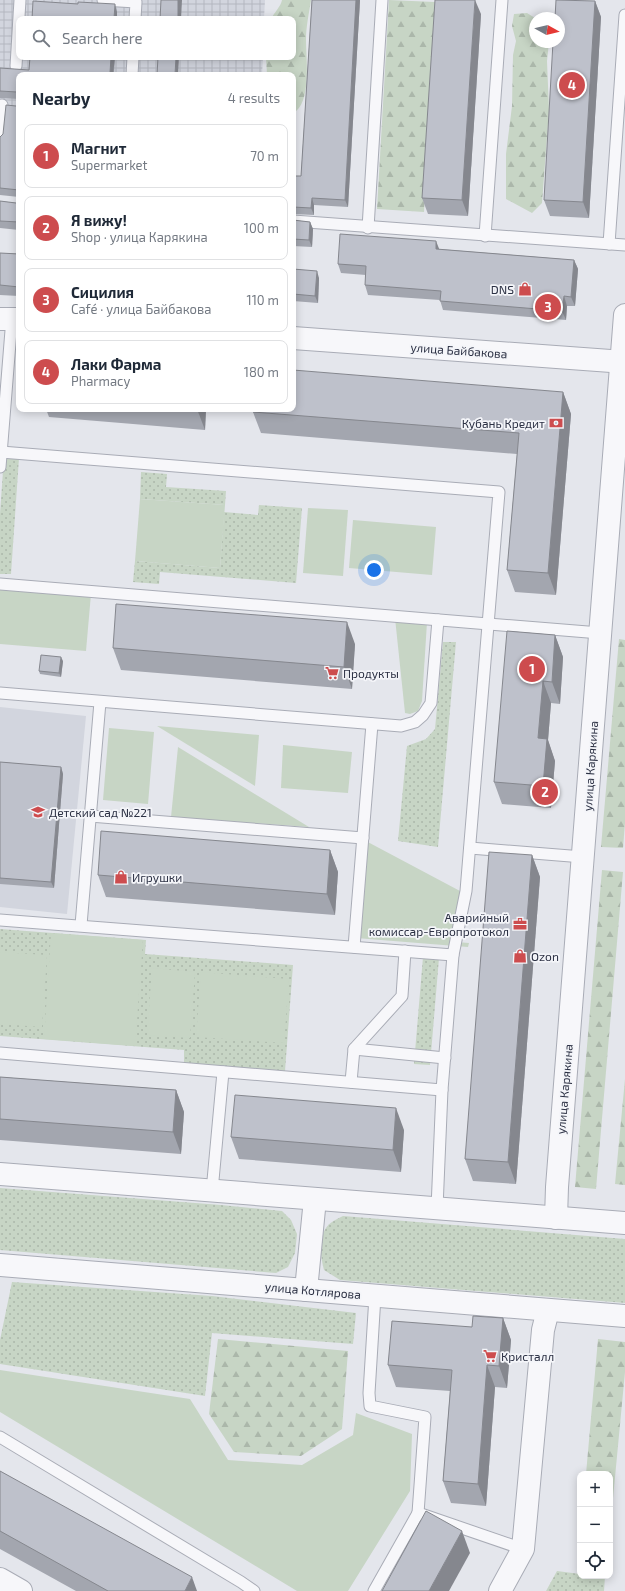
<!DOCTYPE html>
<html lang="en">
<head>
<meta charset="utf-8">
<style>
  body { margin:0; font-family:"Exo 2",sans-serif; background:#f6f6f7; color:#1f2937 }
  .controls { position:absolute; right:12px; bottom:12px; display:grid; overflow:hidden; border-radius:8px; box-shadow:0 2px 10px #0003 }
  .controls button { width:36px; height:36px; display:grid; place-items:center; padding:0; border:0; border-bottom:1px solid #e0e1e3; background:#fff; color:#1f2937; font:20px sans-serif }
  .compass { position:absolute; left:529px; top:12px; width:36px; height:36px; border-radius:50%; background:#fff; box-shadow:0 2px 10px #0003; rotate:98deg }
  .you { position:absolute; left:374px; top:570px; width:14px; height:14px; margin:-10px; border:3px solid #fff; border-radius:50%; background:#1a73e8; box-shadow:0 0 0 6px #1a73e833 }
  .badge { display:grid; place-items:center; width:26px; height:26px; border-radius:50%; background:#cd4c4e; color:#fff; font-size:13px; font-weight:700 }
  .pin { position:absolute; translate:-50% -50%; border:2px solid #fff; box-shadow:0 1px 4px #0006 }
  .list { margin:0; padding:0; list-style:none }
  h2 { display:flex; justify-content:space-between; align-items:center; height:52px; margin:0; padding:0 16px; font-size:17px }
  h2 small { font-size:13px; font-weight:400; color:#747a83 }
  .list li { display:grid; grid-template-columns:26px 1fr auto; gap:12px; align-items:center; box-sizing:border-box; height:64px; margin:0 8px 8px; padding:0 8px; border:1px solid #e0e1e3; border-radius:8px }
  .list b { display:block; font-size:15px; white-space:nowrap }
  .list p { margin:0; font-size:13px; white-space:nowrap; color:#747a83 }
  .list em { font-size:13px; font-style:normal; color:#747a83 }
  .icon { flex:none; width:22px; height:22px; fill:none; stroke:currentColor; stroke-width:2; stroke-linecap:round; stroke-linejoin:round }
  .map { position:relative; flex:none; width:625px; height:1591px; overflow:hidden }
  .search { position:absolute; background:#fff; box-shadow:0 2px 10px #0003; left:16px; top:16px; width:280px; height:44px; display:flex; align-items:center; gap:10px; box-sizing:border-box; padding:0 14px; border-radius:8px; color:#747a83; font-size:15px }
  .panel { position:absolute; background:#fff; box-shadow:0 2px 10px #0003; left:16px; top:72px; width:280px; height:340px; border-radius:8px }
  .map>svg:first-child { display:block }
  .built { fill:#d2d5de }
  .industrial { fill:url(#industrial-grid) }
  .grass { fill:url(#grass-dots) }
  .forest { fill:url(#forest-firs) }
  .park { fill:#c7d5c5 }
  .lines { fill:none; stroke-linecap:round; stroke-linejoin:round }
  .lane-casing { stroke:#a9acb6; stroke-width:13 }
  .street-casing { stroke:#a9acb6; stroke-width:24 }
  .lane { stroke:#f7f7fa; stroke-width:11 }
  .street { stroke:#f7f7fa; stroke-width:22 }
  .wall { fill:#a3a6af }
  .shaded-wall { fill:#85878e }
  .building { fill:#bec1cb; stroke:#85878e }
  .labels { text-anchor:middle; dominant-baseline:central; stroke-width:3.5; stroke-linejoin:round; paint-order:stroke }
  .poi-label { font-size:12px; fill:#2c3144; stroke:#f4f5f9; text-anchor:start }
  .street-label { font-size:12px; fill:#2c3144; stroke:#f4f5f9 }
</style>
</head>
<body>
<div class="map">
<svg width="625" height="1591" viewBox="0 0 625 1591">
  <defs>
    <pattern id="industrial-grid" width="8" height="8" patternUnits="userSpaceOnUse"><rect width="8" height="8" fill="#d2d5de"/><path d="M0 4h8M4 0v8" fill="none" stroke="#b4b7c0"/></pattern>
    <pattern id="grass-dots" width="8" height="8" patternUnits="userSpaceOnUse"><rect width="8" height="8" fill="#c7d5c5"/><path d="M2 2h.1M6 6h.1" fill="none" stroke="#abb7aa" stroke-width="1.8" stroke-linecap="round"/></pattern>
    <pattern id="forest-firs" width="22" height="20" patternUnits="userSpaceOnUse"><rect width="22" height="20" fill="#c7d5c5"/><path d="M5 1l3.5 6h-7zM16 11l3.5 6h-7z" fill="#abb7aa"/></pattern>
  </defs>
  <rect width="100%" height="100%" fill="#e4e6ec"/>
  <!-- built -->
  <polygon class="built" points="0,707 86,716 67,914 0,907"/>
  <!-- industrial -->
  <polygon class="industrial" points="0,0 265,0 264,19 19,19 19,57 263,57 262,75 19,75 19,192 0,191"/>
  <!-- grass -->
  <g class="grass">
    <polygon points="4,457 19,458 11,574 0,574 0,514"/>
    <polygon points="141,472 167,474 166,487 226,491 225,505 140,499"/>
    <polygon points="259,505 302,508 296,583 160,572 159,584 133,582 135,561 220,568 224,512 258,515"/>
    <polygon points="443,642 456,642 438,847 398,841 407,746 426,739 435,729"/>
    <polygon points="0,929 146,940 145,954 293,965 285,1071 184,1063 184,1050 0,1036"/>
    <polygon points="423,957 439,958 430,1065 414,1064"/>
    <polygon points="0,1188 221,1205 282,1211 291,1220 297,1234 295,1253 288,1267 276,1273 0,1250"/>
    <path d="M 343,1216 L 625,1239 L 625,1303 L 340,1280 L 324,1270 C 320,1256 317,1232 332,1222 C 335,1220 339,1218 343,1216 Z"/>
    <polygon points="12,1282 212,1296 356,1313 353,1344 212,1333 205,1396 0,1364 0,1340"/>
    <polygon points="557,1571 580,1574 580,1576 605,1576 604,1591 546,1591"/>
  </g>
  <!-- forest -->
  <g class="forest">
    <path d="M 282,0 L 311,0 C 309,13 306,27 306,40 C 306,58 312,104 293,113 L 293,75 L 267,75 L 266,57 L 293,57 L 293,19 L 271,19 C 274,13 281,6 282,0 Z"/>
    <polygon points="389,0 435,2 424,212 377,209"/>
    <polygon points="527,13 535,18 535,42 549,42 547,61 549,110 542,203 532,213 506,199 506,154 512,106 513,55 516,41 512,26 514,14"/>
    <polygon points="619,639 625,640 625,823 623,848 601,847"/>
    <polygon points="602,870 623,872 596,1189 575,1187"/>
    <polygon points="625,1079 625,1185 615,1184"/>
    <polygon points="218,1339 348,1351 342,1429 301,1456 234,1452 209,1414"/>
    <polygon points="598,1339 625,1342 625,1372 610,1530 610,1474 586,1474"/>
  </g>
  <!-- park -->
  <g class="park">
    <polygon points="140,499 225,505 220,568 135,561"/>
    <polygon points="308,508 348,510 343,576 303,573"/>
    <polygon points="353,520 436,527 432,575 349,568"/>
    <polygon points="0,586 91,594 86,651 0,644"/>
    <polygon points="395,618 427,622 422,701 418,711 410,714 405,713"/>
    <polygon points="157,726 259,735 255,786"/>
    <polygon points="109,728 154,732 148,804 103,800"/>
    <polygon points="283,745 352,752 348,793 281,788"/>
    <polygon points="178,747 309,827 171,817"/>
    <polygon points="364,840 460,891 456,942 469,943 468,947 356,938"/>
    <polygon points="51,933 143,940 135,1046 44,1039"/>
    <polygon points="0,952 47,955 42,1027 0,1024"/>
    <polygon points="152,968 195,972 190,1038 147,1035"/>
    <polygon points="201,972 289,979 284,1043 196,1037"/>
    <polygon points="0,1370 190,1399 228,1460 302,1465 353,1435 356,1413 412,1434 410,1491 348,1591 297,1591 0,1412"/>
  </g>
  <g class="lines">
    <!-- lane casing -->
    <g class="lane-casing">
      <g id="lane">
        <polyline points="103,0 136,2 135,19"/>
        <polyline points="16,66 20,0"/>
        <polyline points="132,75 133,57"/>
        <polyline points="0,138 2,105"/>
        <polyline points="293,221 625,245"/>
        <polyline points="368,228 382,0"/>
        <polyline points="485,236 502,0"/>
        <polyline points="609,244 625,15"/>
        <polyline points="1,452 499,492 466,891 453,955 442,1090 437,1208"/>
        <polyline points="0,467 12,318"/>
        <polyline points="0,584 600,633"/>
        <polyline points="0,693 401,726 415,722 423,715 431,703 438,620"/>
        <polyline points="90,816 363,838"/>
        <polyline points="470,848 583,857"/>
        <polyline points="0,920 453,955"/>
        <polyline points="81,925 100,702"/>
        <polyline points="354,947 372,724"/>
        <polyline points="354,1049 445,1058"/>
        <polyline points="0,1053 442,1090"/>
        <polyline points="351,1082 354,1049 402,996 405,951"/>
        <polyline points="212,1191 223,1072"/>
        <polyline points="375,1296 369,1393 370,1406 425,1417 418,1513"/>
        <polyline points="0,1437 241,1582 254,1591"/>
        <polyline points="374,1591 418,1513 523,1549"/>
      </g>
    </g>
    <!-- street casing -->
    <g class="street-casing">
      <g id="street">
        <polyline points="0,319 19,319"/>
        <polyline points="293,338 625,362"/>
        <polyline points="0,1174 625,1223"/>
        <polyline points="556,1218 557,1187 625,315"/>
        <polyline points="0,1265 625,1316"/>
        <polyline points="306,1290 315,1199"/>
        <polyline points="0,1579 21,1591"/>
        <polyline points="500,1591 523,1549 543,1330 548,1310"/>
      </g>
    </g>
    <!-- lane -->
    <use href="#lane" class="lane"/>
    <!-- street -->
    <use href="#street" class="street"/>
  </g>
  <!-- wall -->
  <g class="wall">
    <polygon points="312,0 360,0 348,207 314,205 314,215 293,214 293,176 301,176"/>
    <polygon points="595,1 601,17 589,218 550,216 544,200"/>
    <polygon points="481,14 468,216 428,214 422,198"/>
    <polygon points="30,57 115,57 114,73 19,75 19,99 0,98 0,68 29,70"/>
    <polygon points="19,104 19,197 0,195 0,137 3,134 16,106"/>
    <polygon points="0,201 16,203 19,201 19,230 0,228"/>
    <polygon points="293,220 310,222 313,229 312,247 293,246"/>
    <polygon points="439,249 574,260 578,269 575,306 567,306 566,320 443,310 440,300 368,295 365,285 366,275 341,273 338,264"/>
    <polygon points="0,253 19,254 19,296 0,295"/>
    <polygon points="293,269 319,278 318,303 293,301"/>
    <polygon points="563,392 571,414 556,595 515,592 507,570 517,454 261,433 253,412"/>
    <polygon points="46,409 206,409 205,430 49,417"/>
    <polygon points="555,635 563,657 560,704 551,703 548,740 555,761 551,808 502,804 494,782"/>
    <polygon points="355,644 352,689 121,670 113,648"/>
    <polygon points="63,661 61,677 40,674 39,671"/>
    <polygon points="0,762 61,767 63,774 54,888 0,884"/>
    <polygon points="330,850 338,872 335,915 106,897 98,875"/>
    <polygon points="532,855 540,877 516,1184 473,1181 465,1159"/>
    <polygon points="0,1077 176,1090 184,1112 181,1154 0,1140"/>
    <polygon points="404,1130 401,1172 239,1159 231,1137"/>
    <polygon points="503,1318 511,1340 507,1388 495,1387 486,1506 451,1503 443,1481 450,1391 396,1387 388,1365 472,1327"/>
    <polygon points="0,1471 197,1591 76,1591 0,1549"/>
  </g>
  <!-- shaded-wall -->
  <g class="shaded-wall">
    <polygon points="178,0 182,0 181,19 178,19"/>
    <polygon points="356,0 360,0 348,207 345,200"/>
    <polygon points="475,0 481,14 468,216 462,200"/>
    <polygon points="595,1 601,17 589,218 583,202"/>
    <polygon points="115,4 117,12 117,19 114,19"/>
    <polygon points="111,57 115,57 113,75 110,73"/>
    <polygon points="176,57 179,57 178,75 175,75"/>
    <polygon points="312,198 314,205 314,215 311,208"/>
    <polygon points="310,222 313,229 312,247 309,240"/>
    <polygon points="436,241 440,251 436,249"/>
    <polygon points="574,260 578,269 575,306 571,297"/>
    <polygon points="317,271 319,278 318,303 315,296"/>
    <polygon points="564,296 567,306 566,320 562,311"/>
    <polygon points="563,392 571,414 556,595 548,573"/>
    <polygon points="197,409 206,409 205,430"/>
    <polygon points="347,622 355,644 352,689 344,667"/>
    <polygon points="555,635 563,657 560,704 552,682"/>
    <polygon points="61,657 63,661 61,677 59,673"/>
    <polygon points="543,681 551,703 548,740 555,761 551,808 543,786 538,738"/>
    <polygon points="61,767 63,774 54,888 51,882"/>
    <polygon points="330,850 338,872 335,915 327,894"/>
    <polygon points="532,855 540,877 516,1184 508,1162"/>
    <polygon points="176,1090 184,1112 181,1154 173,1132"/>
    <polygon points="396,1108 404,1130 401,1172 393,1150"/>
    <polygon points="503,1318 511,1340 507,1388 499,1366"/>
    <polygon points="487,1365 495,1387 486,1506 478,1484"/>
    <polygon points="462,1531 470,1553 449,1591 429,1591"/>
    <polygon points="192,1577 197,1591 185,1591"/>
  </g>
  <!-- building -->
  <g class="building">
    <polygon points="161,0 178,0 178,19 160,19"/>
    <polygon points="312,0 356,0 345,200 312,198 311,208 293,207 293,176 301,176"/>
    <polygon points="435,0 475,0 462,200 422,198"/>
    <polygon points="556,0 595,1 583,202 544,200 553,42 559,42 559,18 555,18"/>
    <polygon points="33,1 78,4 78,2 115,4 114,19 32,19"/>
    <polygon points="30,57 111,57 110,73 140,75 19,75 19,93 17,92 0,91 0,68 29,70"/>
    <polygon points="158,57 176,57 175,75 157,75"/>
    <polygon points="19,104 19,190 0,188 0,137 3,134 6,105 16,106"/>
    <polygon points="0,201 16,203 19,201 19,222 0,221"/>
    <polygon points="293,220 310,222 309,240 293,239"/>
    <polygon points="340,234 436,241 436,249 574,260 571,297 564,296 562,311 440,301 441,291 365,285 366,266 338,264"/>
    <polygon points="0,253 19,254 19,287 0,285"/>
    <polygon points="293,269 317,271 315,296 293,294"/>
    <polygon points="293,370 563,392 548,573 507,570 519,433 253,412 253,409 293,409"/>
    <polygon points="116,604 347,622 344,667 113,648"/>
    <polygon points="507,631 555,635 552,682 543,681 538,738 547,739 543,786 494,782"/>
    <polygon points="41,655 61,657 59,673 39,671"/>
    <polygon points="0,762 61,767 51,882 0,878"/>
    <polygon points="101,831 330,850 327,894 98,875"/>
    <polygon points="489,852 532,855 508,1162 465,1159"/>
    <polygon points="0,1077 176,1090 173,1132 0,1119"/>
    <polygon points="235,1095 396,1108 393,1150 231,1137"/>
    <polygon points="473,1316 503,1318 499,1366 487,1365 478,1484 443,1481 452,1370 388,1365 392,1321 472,1327"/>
    <polygon points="0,1471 192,1577 185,1591 108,1591 0,1531"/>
    <polygon points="426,1511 462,1531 429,1591 382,1591"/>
  </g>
  <!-- icons -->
  <defs>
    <g id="shop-bare" transform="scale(1.08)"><path d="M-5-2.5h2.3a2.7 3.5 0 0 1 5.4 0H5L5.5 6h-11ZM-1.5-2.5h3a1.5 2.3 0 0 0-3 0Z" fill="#cd4c4e" stroke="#f4f5f9" stroke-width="2.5" paint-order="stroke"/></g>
    <g id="bank-bare" transform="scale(1.08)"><path d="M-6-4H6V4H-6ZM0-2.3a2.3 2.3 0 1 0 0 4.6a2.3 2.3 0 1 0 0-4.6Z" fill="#cd4c4e" stroke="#f4f5f9" stroke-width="2.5" paint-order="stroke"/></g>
    <g id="supermarket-bare" transform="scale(1.08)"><path d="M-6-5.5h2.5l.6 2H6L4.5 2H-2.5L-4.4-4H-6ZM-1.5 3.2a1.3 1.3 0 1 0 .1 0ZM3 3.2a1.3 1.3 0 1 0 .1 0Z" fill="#cd4c4e" stroke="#f4f5f9" stroke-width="2.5" paint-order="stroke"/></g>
    <g id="school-bare" transform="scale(1.08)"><path d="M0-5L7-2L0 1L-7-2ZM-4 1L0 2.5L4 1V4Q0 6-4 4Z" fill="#cd4c4e" stroke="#f4f5f9" stroke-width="2.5" paint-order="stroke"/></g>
    <g id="office-bare" transform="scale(1.08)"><path d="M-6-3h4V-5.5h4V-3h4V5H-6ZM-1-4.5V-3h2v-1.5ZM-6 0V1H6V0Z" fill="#cd4c4e" stroke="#f4f5f9" stroke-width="2.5" paint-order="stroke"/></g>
  </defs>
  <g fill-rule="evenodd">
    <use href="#shop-bare" x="525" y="289"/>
    <use href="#bank-bare" x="556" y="423"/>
    <use href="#supermarket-bare" x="332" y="673"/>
    <use href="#school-bare" x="38" y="812"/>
    <use href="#shop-bare" x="121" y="877"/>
    <use href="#office-bare" x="520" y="924"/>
    <use href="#shop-bare" x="520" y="956"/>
    <use href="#supermarket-bare" x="490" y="1356"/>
  </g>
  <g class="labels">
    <!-- poi labels -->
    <g class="poi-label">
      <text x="514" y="289" text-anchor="end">DNS</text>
      <text x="545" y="423" text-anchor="end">Кубань Кредит</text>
      <text x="343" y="673">Продукты</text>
      <text x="49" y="812">Детский сад №221</text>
      <text x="132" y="877">Игрушки</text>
      <text x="509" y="917" text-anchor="end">Аварийный<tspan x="509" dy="14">комиссар-Европротокол</tspan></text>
      <text x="531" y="956">Ozon</text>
      <text x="501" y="1356">Кристалл</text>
    </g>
    <!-- street labels -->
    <g class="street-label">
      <text transform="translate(459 350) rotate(4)">улица Байбакова</text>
      <text transform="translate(590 766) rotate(-86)">улица Карякина</text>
      <text transform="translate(564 1089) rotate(-85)">улица Карякина</text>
      <text transform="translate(313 1290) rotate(5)">улица Котлярова</text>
    </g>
  </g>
</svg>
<div class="controls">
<button>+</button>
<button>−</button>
<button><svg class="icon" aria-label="locate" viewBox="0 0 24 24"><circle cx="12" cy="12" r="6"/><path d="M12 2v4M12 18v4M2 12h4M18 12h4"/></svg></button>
</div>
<svg class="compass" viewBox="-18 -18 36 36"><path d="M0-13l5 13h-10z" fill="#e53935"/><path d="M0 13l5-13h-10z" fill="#747a83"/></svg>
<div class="you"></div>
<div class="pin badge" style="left:532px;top:669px">1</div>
<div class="pin badge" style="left:545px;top:792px">2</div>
<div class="pin badge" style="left:548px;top:307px">3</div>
<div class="pin badge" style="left:572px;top:85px">4</div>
<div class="search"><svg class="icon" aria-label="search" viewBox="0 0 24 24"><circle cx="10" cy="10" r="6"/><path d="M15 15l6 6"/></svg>Search here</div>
<section class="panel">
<h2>Nearby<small>4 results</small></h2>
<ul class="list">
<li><span class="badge">1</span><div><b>Магнит</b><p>Supermarket</p></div><em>70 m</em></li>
<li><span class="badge">2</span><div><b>Я вижу!</b><p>Shop · улица Карякина</p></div><em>100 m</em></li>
<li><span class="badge">3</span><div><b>Сицилия</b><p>Café · улица Байбакова</p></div><em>110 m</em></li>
<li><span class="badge">4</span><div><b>Лаки Фарма</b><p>Pharmacy</p></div><em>180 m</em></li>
</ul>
</section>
</div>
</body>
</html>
